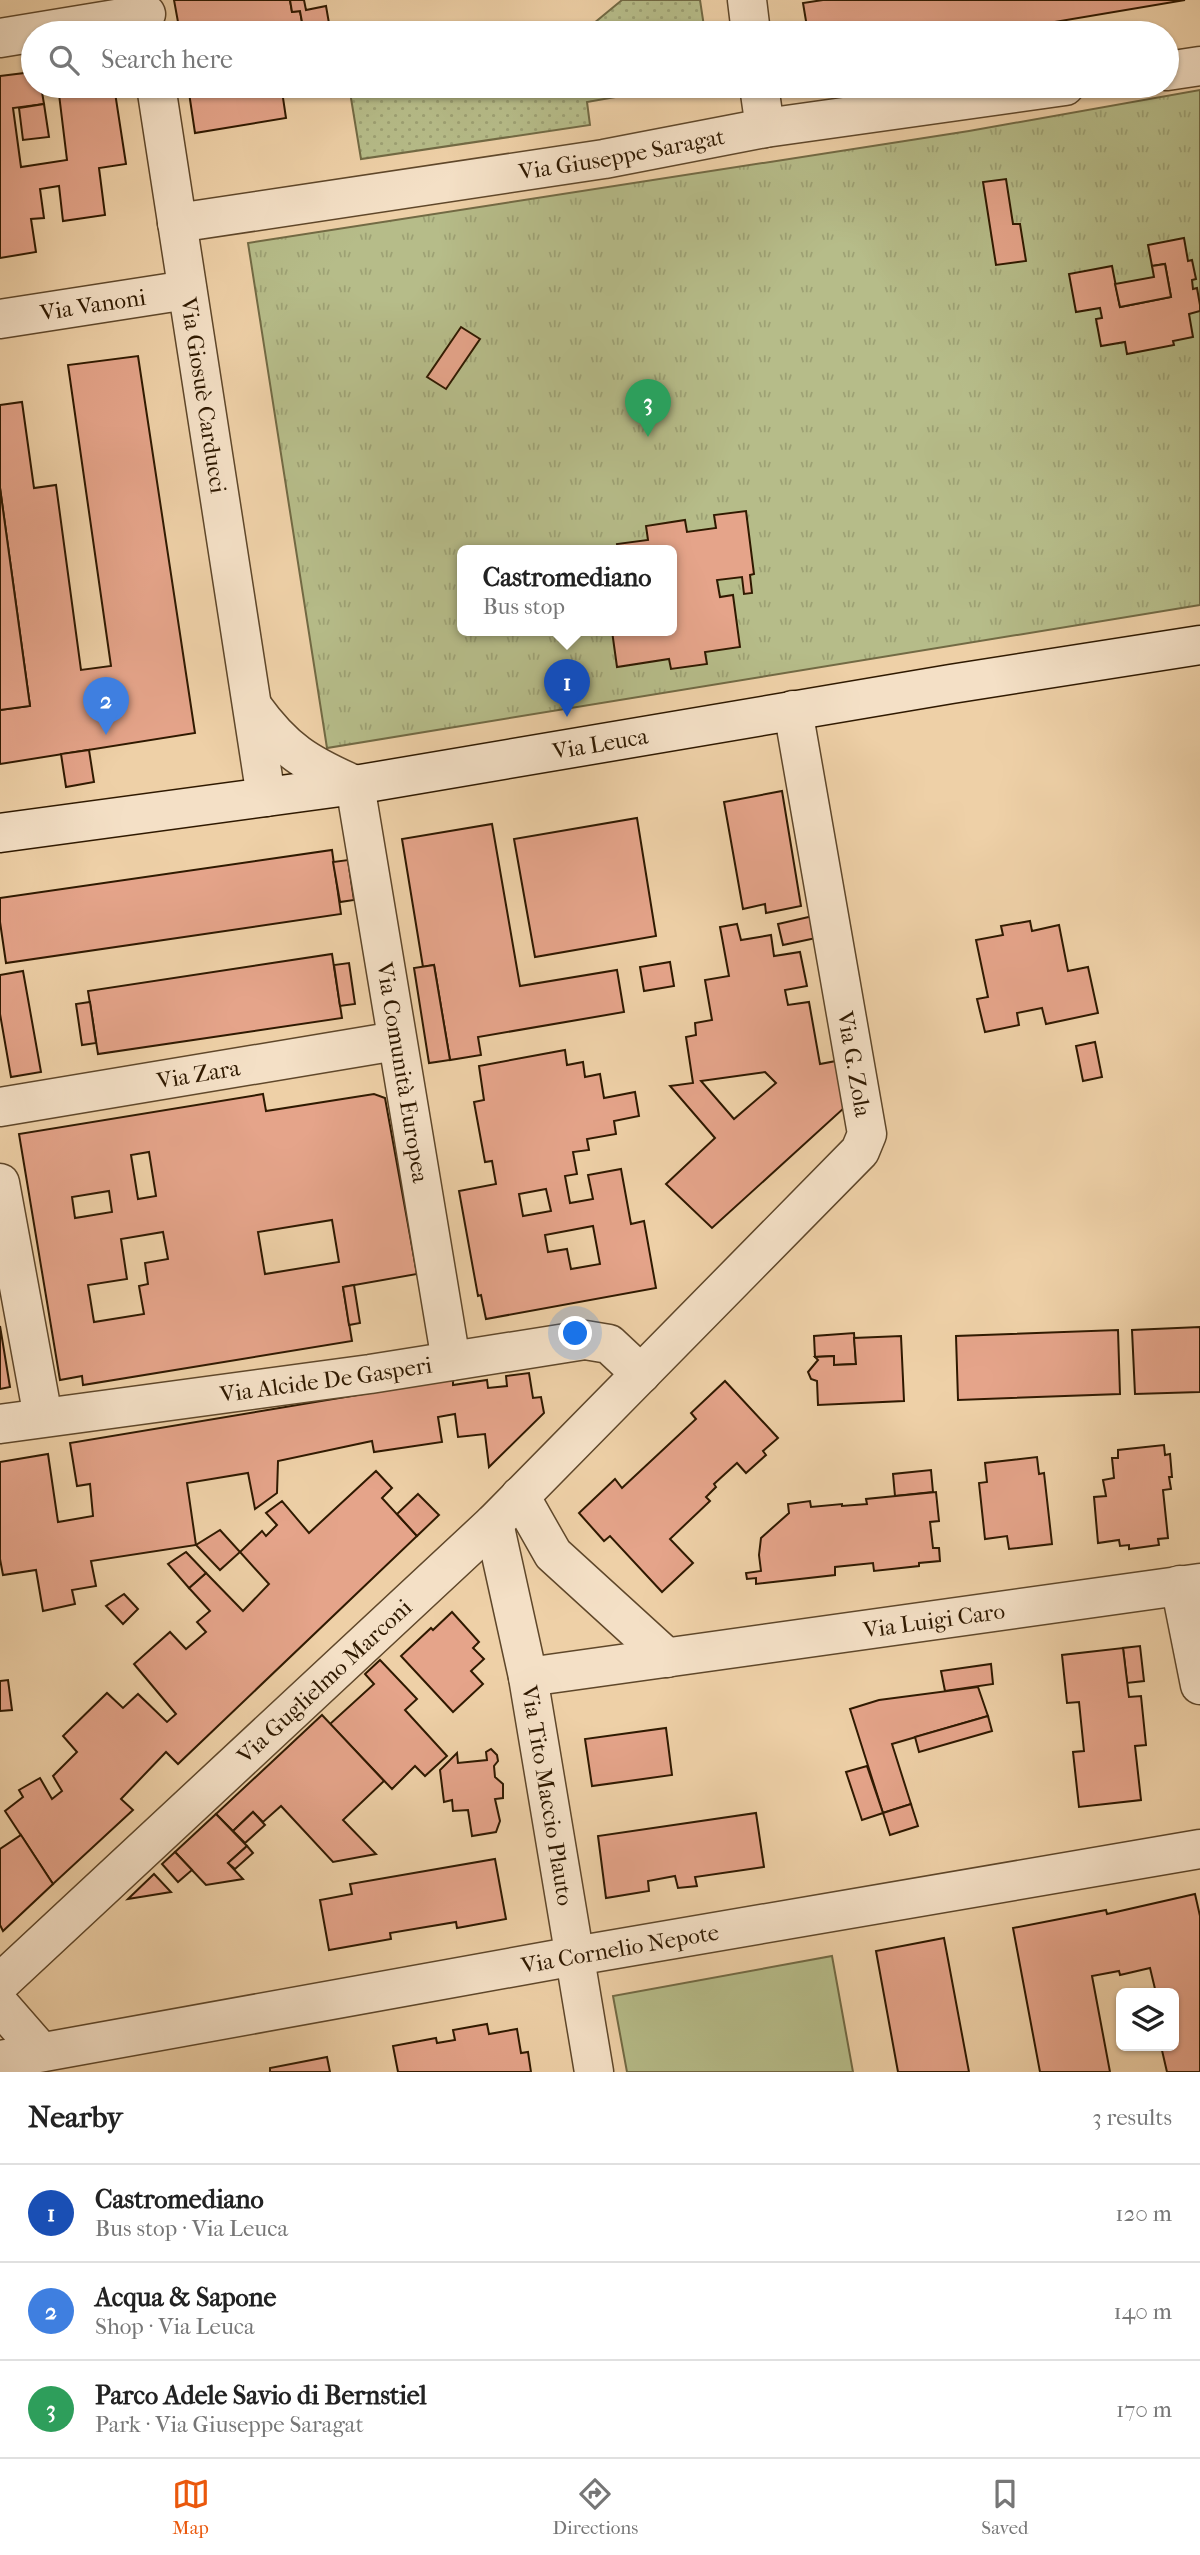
<!DOCTYPE html>
<html lang="en">
<head>
<meta charset="utf-8">
<style>
  body { margin:0; font-family:"IM FELL French Canon",serif; background:#f6f6f6; color:#222 }
  .controls { position:absolute; right:21px; bottom:21px; display:grid; overflow:hidden; border-radius:10px; box-shadow:0 2px 5px #0004 }
  .controls button { width:63px; height:63px; display:grid; place-items:center; padding:0; border:0; border-bottom:2px solid #e0e0e0; background:#fff; color:#222; font:35px sans-serif }
  .you { position:absolute; left:576px; top:1334px; width:24px; height:24px; margin:-18px; border:5px solid #fff; border-radius:50%; background:#1a73e8; box-shadow:0 0 0 10px #1a73e833 }
  .badge { display:grid; place-items:center; width:46px; height:46px; border-radius:50%; background:#ea580c; color:#fff; font-size:23px; font-weight:700 }
  .pin { position:absolute; translate:-50% -58px; filter:drop-shadow(0 2px 4px #0008) }
  .pin::after { content:''; position:absolute; top:37px; width:24px; height:21px; background:inherit; clip-path:polygon(0 0,100% 0,50% 100%) }
  .popup { position:absolute; left:457px; top:545px; width:220px; height:91px; box-sizing:border-box; display:grid; place-content:center; border-radius:10px; background:#fff; filter:drop-shadow(0 2px 5px #0005); font-size:23px; white-space:nowrap; color:#767676 }
  .popup b { font-size:26px; color:#222 }
  .popup::after { content:''; position:absolute; left:50%; top:100%; margin-left:-14px; border:14px solid transparent; border-top-color:#fff }
  .list { margin:0; padding:0; list-style:none }
  h2 { display:flex; justify-content:space-between; align-items:center; height:91px; margin:0; padding:0 28px; font-size:30px }
  h2 small { font-size:23px; font-weight:400; color:#767676 }
  .list li { display:grid; grid-template-columns:46px 1fr auto; gap:21px; align-items:center; box-sizing:border-box; height:98px; padding:0 28px; border-top:2px solid #e0e0e0 }
  .list b { display:block; font-size:26px; white-space:nowrap }
  .list p { margin:0; font-size:23px; white-space:nowrap; color:#767676 }
  .list em { font-size:23px; font-style:normal; color:#767676 }
  .icon { flex:none; width:38px; height:38px; fill:none; stroke:currentColor; stroke-width:2; stroke-linecap:round; stroke-linejoin:round }
  .map { position:relative; flex:none; width:1200px; height:2072px; overflow:hidden }
  .search { position:absolute; background:#fff; box-shadow:0 2px 5px #0004; left:21px; right:21px; top:21px; height:77px; display:flex; align-items:center; gap:18px; box-sizing:border-box; padding:0 24px; border-radius:38px; color:#767676; font-size:26px }
  .sheet { height:385px; background:#fff }
  nav { display:flex; justify-content:space-around; align-items:center; box-sizing:border-box; height:98px; border-top:2px solid #e0e0e0; background:#fff; font-size:19px; color:#767676 }
  nav a { display:grid; justify-items:center; gap:4px }
  nav .on { color:#ea580c }
  .map>svg:first-child { display:block }
  .grass { fill:url(#grass-dots); stroke:#726a44; stroke-width:2 }
  .park { fill:url(#park-tufts); stroke:#726a44; stroke-width:2; fill-rule:evenodd }
  .garden { fill:#b6bc89; stroke:#726a44; stroke-width:2 }
  .building { fill:#e5a48a; stroke:#2f1900; stroke-width:2; fill-rule:evenodd }
  .lines { fill:none; stroke-linecap:round; stroke-linejoin:round }
  .street-casing { stroke:#5f472a; stroke-width:41 }
  .secondary-casing { stroke:#2f1900; stroke-width:41 }
  .street { stroke:#f4e0c6; stroke-width:38 }
  .secondary { stroke:#f4e0c6; stroke-width:38 }
  .labels { text-anchor:middle; dominant-baseline:central; stroke-width:5; stroke-linejoin:round; paint-order:stroke }
  .street-label { font-size:23px; fill:#2f1900; stroke:#f4e0c6 }
</style>
</head>
<body>
<div class="map">
<svg width="1200" height="2072" viewBox="0 0 1200 2072">
  <defs>
    <pattern id="grass-dots" width="8" height="8" patternUnits="userSpaceOnUse" patternTransform="scale(1.75)"><rect width="8" height="8" fill="#b6bc89"/><path d="M2 2h.1M6 6h.1" fill="none" stroke="#9da174" stroke-width="1.8" stroke-linecap="round"/></pattern>
    <pattern id="park-tufts" width="24" height="20" patternUnits="userSpaceOnUse" patternTransform="scale(1.75)"><rect width="24" height="20" fill="#b6bc89"/><path d="M3 7l-1-3M5 7V3M7 7l1-3M15 17l-1-3M17 17v-4M19 17l1-3" fill="none" stroke="#9da174"/></pattern>
  </defs>
  <rect width="100%" height="100%" fill="#eed0a7"/>
  <filter id="stains"><feTurbulence type="fractalNoise" baseFrequency=".00286" numOctaves="4"/><feColorMatrix values="0 0 0 0 .2 0 0 0 0 .09 0 0 0 0 .02 0 0 0 .5 -.17"/></filter>
  <radialGradient id="worn" r=".72"><stop offset=".6" stop-color="#630" stop-opacity="0"/><stop offset="1" stop-color="#630" stop-opacity=".3"/></radialGradient>
  <!-- grass -->
  <g class="grass">
    <polygon points="622,0 700,0 705,33 582,33"/>
    <polygon points="349,86 502,86 510,92 518,86 678,86 587,102 590,125 361,159"/>
  </g>
  <!-- park -->
  <path class="park" d="M 1200,90 L 1200,605 L 327,748 L 248,243 L 969,131 ZM 462,551 L 672,551 L 672,631 L 462,631 Z"/>
  <!-- garden -->
  <polygon class="garden" points="832,1956 853,2072 627,2072 613,1996"/>
  <!-- building -->
  <g class="building">
    <polygon points="174,0 290,0 292,12 300,11 304,33 180,33"/>
    <polygon points="290,0 304,0 306,10 326,6 330,29 304,33 300,11 292,12"/>
    <polygon points="823,0 1185,0 990,33 808,33 803,3"/>
    <polygon points="33,72 33,86 41,86 44,104 13,108 21,167 67,160 58,86 114,86 126,164 99,168 105,215 63,221 59,186 40,189 44,218 31,219 36,252 0,258 0,76"/>
    <polygon points="188,86 271,86 272,92 282,91 286,118 195,133"/>
    <polygon points="44,104 49,137 23,140 19,108"/>
    <polygon points="1006,179 1013,224 1020,224 1026,261 996,265 983,182"/>
    <polygon points="1184,238 1188,261 1192,260 1196,279 1192,280 1193,289 1197,288 1200,305 1200,311 1189,314 1193,337 1173,341 1174,345 1127,354 1125,342 1101,346 1096,319 1102,318 1100,308 1076,312 1069,274 1112,266 1120,307 1171,297 1165,264 1152,266 1148,245"/>
    <polygon points="1165,264 1171,297 1120,307 1115,284 1154,277 1152,266"/>
    <polygon points="461,327 480,339 446,389 427,377"/>
    <polygon points="138,356 195,733 0,764 0,710 30,706 0,488 0,405 22,402 34,488 56,485 81,670 111,666 68,365"/>
    <polygon points="0,488 30,706 0,710"/>
    <polygon points="746,511 754,574 750,575 752,593 744,594 742,577 717,580 720,597 733,595 740,647 705,652 707,664 671,669 669,659 617,667 612,631 672,631 672,551 618,551 617,544 648,540 646,526 685,520 687,532 716,528 714,515"/>
    <polygon points="89,750 94,782 66,787 61,754"/>
    <polygon points="782,791 801,906 766,913 765,904 743,909 724,802"/>
    <polygon points="637,818 656,936 535,957 514,839"/>
    <polygon points="492,824 520,986 617,970 624,1012 478,1037 481,1055 450,1060 434,965 423,967 402,839"/>
    <polygon points="332,850 341,914 6,963 0,922 0,898"/>
    <polygon points="348,860 354,900 340,902 333,862"/>
    <polygon points="813,916 816,938 783,945 778,924"/>
    <polygon points="1030,921 1032,931 1059,925 1068,971 1088,967 1098,1013 1046,1024 1042,1008 1017,1013 1019,1025 985,1032 977,999 988,997 976,940 1003,935 1001,926"/>
    <path d="M 737,924 L 741,940 L 771,935 L 774,956 L 800,952 L 807,986 L 785,990 L 788,1005 L 809,1002 L 820,1064 L 836,1061 L 844,1108 L 712,1228 L 666,1184 L 715,1138 L 670,1086 L 693,1083 L 686,1037 L 696,1035 L 695,1023 L 712,1020 L 705,980 L 729,976 L 720,927 ZM 765,1072 L 776,1083 L 734,1119 L 701,1081 Z"/>
    <polygon points="332,954 342,1018 98,1054 88,991"/>
    <polygon points="670,962 674,986 644,991 640,967"/>
    <polygon points="349,963 355,1004 340,1006 334,965"/>
    <polygon points="434,965 450,1060 429,1063 414,968"/>
    <polygon points="23,971 41,1072 11,1077 0,1014 0,975"/>
    <polygon points="90,1002 96,1043 82,1045 76,1004"/>
    <polygon points="1095,1042 1102,1077 1083,1081 1076,1046"/>
    <path d="M 565,1050 L 567,1065 L 583,1062 L 585,1077 L 600,1074 L 604,1098 L 635,1092 L 639,1116 L 614,1121 L 616,1134 L 587,1139 L 589,1150 L 573,1152 L 577,1174 L 565,1176 L 570,1203 L 593,1199 L 588,1175 L 621,1169 L 631,1224 L 644,1221 L 656,1288 L 486,1319 L 481,1295 L 478,1296 L 459,1191 L 496,1184 L 492,1161 L 485,1162 L 474,1102 L 484,1100 L 479,1066 ZM 546,1189 L 551,1211 L 523,1216 L 519,1194 ZM 593,1226 L 600,1264 L 571,1269 L 567,1249 L 548,1252 L 545,1235 Z"/>
    <path d="M 263,1094 L 266,1111 L 374,1094 L 385,1098 L 417,1274 L 343,1287 L 352,1341 L 83,1385 L 82,1376 L 60,1380 L 19,1134 ZM 149,1152 L 156,1196 L 138,1199 L 131,1155 ZM 109,1191 L 112,1212 L 75,1218 L 72,1197 ZM 332,1220 L 339,1262 L 265,1274 L 258,1232 ZM 163,1232 L 168,1259 L 145,1263 L 148,1284 L 139,1286 L 144,1314 L 94,1322 L 88,1285 L 127,1279 L 121,1239 Z"/>
    <polygon points="354,1285 360,1323 349,1325 343,1287"/>
    <polygon points="0,1326 10,1387 0,1389"/>
    <polygon points="1200,1327 1200,1392 1135,1394 1132,1330"/>
    <polygon points="1118,1330 1120,1394 958,1400 956,1336"/>
    <polygon points="854,1333 856,1364 834,1365 834,1356 815,1357 814,1336"/>
    <polygon points="901,1336 904,1401 818,1405 817,1381 811,1379 808,1372 818,1360 815,1357 834,1356 834,1365 856,1364 854,1338"/>
    <polygon points="529,1373 533,1398 541,1397 544,1413 489,1467 485,1434 458,1437 455,1414 438,1417 442,1442 374,1452 372,1441 278,1461 277,1493 255,1509 248,1473 187,1483 196,1545 91,1561 96,1586 72,1590 75,1604 43,1611 36,1570 3,1575 0,1559 0,1462 48,1454 58,1522 93,1516 90,1484 77,1486 70,1443 453,1379 453,1385 487,1380 488,1388 507,1386 506,1376"/>
    <polygon points="725,1381 778,1438 763,1451 766,1455 746,1473 737,1463 714,1484 716,1487 706,1497 710,1501 670,1539 693,1563 662,1592 610,1536 604,1541 579,1513 615,1479 622,1488 696,1419 691,1413"/>
    <polygon points="1164,1445 1165,1455 1170,1454 1172,1477 1169,1477 1171,1489 1163,1490 1168,1538 1158,1539 1159,1545 1129,1549 1129,1545 1120,1546 1119,1540 1098,1543 1094,1497 1106,1496 1103,1480 1114,1478 1112,1458 1118,1458 1118,1450"/>
    <polygon points="1037,1457 1039,1474 1044,1473 1052,1544 1009,1549 1007,1536 985,1539 979,1483 987,1482 985,1463"/>
    <polygon points="931,1470 933,1492 895,1496 893,1474"/>
    <polygon points="376,1471 392,1488 382,1498 417,1536 178,1764 166,1752 121,1799 133,1810 53,1884 5,1811 23,1797 19,1790 40,1778 52,1799 62,1791 53,1776 77,1752 63,1736 107,1693 123,1708 138,1694 167,1722 176,1714 134,1664 170,1632 186,1649 206,1632 197,1622 210,1611 189,1588 206,1573 243,1611 269,1584 240,1552 262,1531 266,1536 277,1525 266,1513 282,1501 309,1533"/>
    <polygon points="936,1492 939,1521 930,1522 933,1548 939,1548 940,1561 919,1563 919,1566 874,1571 873,1563 835,1567 835,1575 756,1584 756,1578 747,1579 746,1573 761,1571 759,1555 761,1538 789,1513 788,1504 810,1501 811,1507 842,1504 842,1506 867,1504 866,1499"/>
    <polygon points="418,1494 439,1515 417,1536 397,1514"/>
    <polygon points="220,1530 240,1552 220,1570 196,1545"/>
    <polygon points="186,1552 206,1573 189,1588 168,1564"/>
    <polygon points="124,1594 138,1609 123,1624 106,1606"/>
    <polygon points="452,1612 479,1642 473,1648 484,1659 471,1671 483,1684 453,1712 401,1656 431,1628 433,1630"/>
    <polygon points="1140,1646 1144,1681 1127,1683 1123,1648"/>
    <polygon points="1123,1648 1129,1697 1141,1696 1146,1745 1135,1746 1141,1800 1079,1807 1073,1752 1084,1751 1079,1702 1067,1703 1062,1655"/>
    <polygon points="380,1660 417,1699 405,1710 447,1756 425,1776 415,1766 392,1789 330,1724 374,1684 365,1674"/>
    <polygon points="991,1664 993,1684 945,1691 941,1671"/>
    <polygon points="8,1680 12,1710 0,1711 0,1681"/>
    <polygon points="978,1687 988,1716 892,1744 911,1804 883,1813 850,1709 879,1700"/>
    <polygon points="322,1715 384,1781 343,1820 376,1854 333,1862 281,1806 263,1822 253,1812 233,1831 216,1814"/>
    <polygon points="988,1716 992,1731 919,1752 915,1737"/>
    <polygon points="666,1728 672,1775 592,1786 585,1739"/>
    <polygon points="491,1749 497,1755 498,1761 494,1766 495,1777 503,1784 503,1798 495,1799 500,1821 496,1832 472,1836 468,1810 453,1811 452,1800 444,1802 440,1770 457,1753 458,1763 487,1760 486,1752"/>
    <polygon points="867,1766 883,1813 862,1820 846,1772"/>
    <polygon points="911,1804 918,1826 890,1835 883,1813"/>
    <polygon points="253,1812 265,1825 245,1843 233,1831"/>
    <polygon points="756,1813 764,1867 695,1877 697,1886 678,1888 675,1876 648,1881 649,1891 606,1898 598,1836"/>
    <polygon points="216,1814 247,1846 228,1863 243,1879 206,1885 175,1852"/>
    <polygon points="21,1835 53,1884 3,1931 0,1925 0,1849"/>
    <polygon points="247,1846 253,1853 235,1869 228,1863"/>
    <polygon points="175,1852 192,1870 178,1882 162,1864"/>
    <polygon points="495,1859 506,1919 457,1928 456,1922 390,1933 391,1939 329,1950 320,1900 352,1894 350,1884"/>
    <polygon points="154,1874 171,1892 128,1899"/>
    <polygon points="1195,1894 1200,1916 1200,2072 1167,2072 1161,2046 1174,2046 1174,1993 1156,1993 1150,1968 1120,1975 1119,1971 1092,1976 1110,2072 1040,2072 1013,1928 1106,1910 1107,1914"/>
    <polygon points="944,1938 969,2072 898,2072 876,1951"/>
    <polygon points="487,2024 489,2034 517,2029 521,2053 528,2052 531,2072 398,2072 393,2046 436,2038 437,2043 455,2040 453,2030"/>
    <polygon points="327,2057 330,2072 270,2072 270,2068"/>
  </g>
  <g class="lines">
    <!-- street casing -->
    <g class="street-casing">
      <g id="street">
        <polyline points="747,0 751,33"/>
        <polyline points="0,38 146,14"/>
        <polyline points="1167,71 1200,66"/>
        <path id="s1" d="M 156,86 L 266,797"/>
        <polyline points="759,86 765,128"/>
        <path id="s2" d="M 177,223 L 604,159 L 765,128 L 1065,86"/>
        <path id="s3" d="M 0,319 L 187,290"/>
        <path id="s4" d="M 253,707 C 284,750 307,764 355,785 L 451,1361"/>
        <path id="s5" d="M 0,1107 L 396,1041"/>
        <polyline points="0,1183 43,1417"/>
        <path id="s6" d="M 0,1424 L 370,1374 L 585,1340 L 609,1344 L 641,1374"/>
        <polyline points="520,1496 553,1554 667,1658"/>
        <path id="s7" d="M 494,1523 L 528,1677 L 594,2072"/>
        <polyline points="1180,1585 1200,1685"/>
        <path id="s8" d="M 528,1677 L 1200,1583"/>
        <path id="s9" d="M 0,1983 L 494,1523 L 860,1151 L 867,1134 L 793,710"/>
        <polyline points="0,2005 41,2052"/>
        <path id="s10" d="M 0,2060 L 575,1956 L 1200,1849"/>
      </g>
    </g>
    <!-- secondary casing -->
    <g class="secondary-casing">
      <g id="secondary">
        <path id="s11" d="M 0,833 L 355,785 L 951,684 L 1200,645"/>
      </g>
    </g>
    <!-- street -->
    <use href="#street" class="street"/>
    <!-- secondary -->
    <use href="#secondary" class="secondary"/>
  </g>
  <g class="labels">
    <!-- street labels -->
    <g class="street-label">
      <text stroke="none"><textPath href="#s2" startOffset="450">Via Giuseppe Saragat</textPath></text>
      <text stroke="none"><textPath href="#s3" startOffset="94">Via Vanoni</textPath></text>
      <text stroke="none"><textPath href="#s1" startOffset="313">Via Giosuè Carducci</textPath></text>
      <text stroke="none"><textPath href="#s11" startOffset="607">Via Leuca</textPath></text>
      <text transform="translate(854 1064) rotate(80)">Via G. Zola</text>
      <text stroke="none"><textPath href="#s4" startOffset="422">Via Comunità Europea</textPath></text>
      <text stroke="none"><textPath href="#s5" startOffset="201">Via Zara</textPath></text>
      <text stroke="none"><textPath href="#s6" startOffset="329">Via Alcide De Gasperi</textPath></text>
      <text stroke="none"><textPath href="#s8" startOffset="410">Via Luigi Caro</textPath></text>
      <text stroke="none"><textPath href="#s9" startOffset="443">Via Guglielmo Marconi</textPath></text>
      <text stroke="none"><textPath href="#s7" startOffset="278">Via Tito Maccio Plauto</textPath></text>
      <text stroke="none"><textPath href="#s10" startOffset="630">Via Cornelio Nepote</textPath></text>
    </g>
  </g>
  <rect width="100%" height="100%" filter="url(#stains)"/>
  <rect width="100%" height="100%" fill="url(#worn)"/>
</svg>
<div class="controls">
<button><svg class="icon" aria-label="layers" viewBox="0 0 24 24"><path d="M12 4l9 5-9 5-9-5zM3 14l9 5 9-5"/></svg></button>
</div>
<div class="you"></div>
<div class="pin badge" style="left:567px;top:717px;background:#1a4fb4">1</div>
<div class="popup"><b>Castromediano</b>Bus stop</div>
<div class="pin badge" style="left:106px;top:735px;background:#3f7fe0">2</div>
<div class="pin badge" style="left:648px;top:437px;background:#2e9e5b">3</div>
<div class="search"><svg class="icon" aria-label="search" viewBox="0 0 24 24"><circle cx="10" cy="10" r="6"/><path d="M15 15l6 6"/></svg>Search here</div>
</div>
<section class="sheet">
<h2>Nearby<small>3 results</small></h2>
<ul class="list">
<li><span class="badge" style="background:#1a4fb4">1</span><div><b>Castromediano</b><p>Bus stop · Via Leuca</p></div><em>120 m</em></li>
<li><span class="badge" style="background:#3f7fe0">2</span><div><b>Acqua &amp; Sapone</b><p>Shop · Via Leuca</p></div><em>140 m</em></li>
<li><span class="badge" style="background:#2e9e5b">3</span><div><b>Parco Adele Savio di Bernstiel</b><p>Park · Via Giuseppe Saragat</p></div><em>170 m</em></li>
</ul>
</section>
<nav>
<a class="on"><svg class="icon" aria-label="map" viewBox="0 0 24 24"><path d="M3 6l6-2 6 2 6-2v14l-6 2-6-2-6 2zM9 4v14M15 6v14"/></svg>Map</a>
<a><svg class="icon" aria-label="directions" viewBox="0 0 24 24"><path d="M12 3l9 9-9 9-9-9zM9 14v-3h6M13 9l2 2-2 2"/></svg>Directions</a>
<a><svg class="icon" aria-label="saved" viewBox="0 0 24 24"><path d="M7 4h10v16l-5-4-5 4z"/></svg>Saved</a>
</nav>
</body>
</html>
